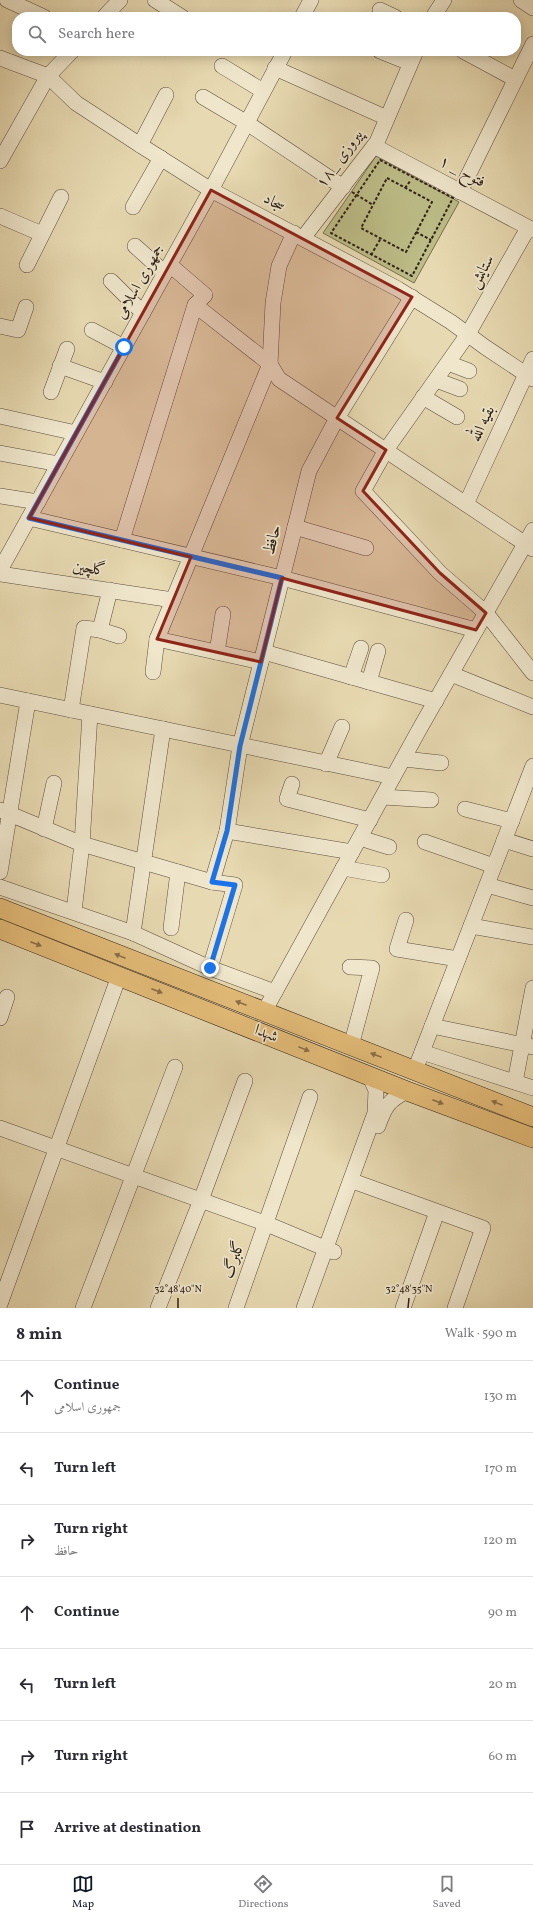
<!DOCTYPE html>
<html lang="en">
<head>
<meta charset="utf-8">
<style>
  body { margin:0; font-family:Vollkorn,Amiri,serif; background:#f7f7f7; color:#2b2b33 }
  .stop { position:absolute; width:12px; height:12px; margin:-9px; border:3px solid #1a73e8; border-radius:50%; background:#fff }
  .stop.end { background:#1a73e8; border-color:#fff; box-shadow:0 1px 4px #0008 }
  .list { margin:0; padding:0; list-style:none }
  h2 { display:flex; justify-content:space-between; align-items:center; height:52px; margin:0; padding:0 16px; font-size:17px }
  h2 small { font-size:13px; font-weight:400; color:#7c7c81 }
  .list li { display:grid; grid-template-columns:26px 1fr auto; gap:12px; align-items:center; box-sizing:border-box; height:72px; padding:0 16px; border-top:1px solid #e1e1e2 }
  .list b { display:block; font-size:15px; white-space:nowrap }
  .list p { margin:0; font-size:13px; white-space:nowrap; color:#7c7c81 }
  .list em { font-size:13px; font-style:normal; color:#7c7c81 }
  .icon { flex:none; width:22px; height:22px; fill:none; stroke:currentColor; stroke-width:2; stroke-linecap:round; stroke-linejoin:round }
  .map { position:relative; flex:none; width:533px; height:1308px; overflow:hidden }
  .search { position:absolute; background:#fff; box-shadow:0 2px 10px #0003; left:12px; right:12px; top:12px; height:44px; display:flex; align-items:center; gap:10px; box-sizing:border-box; padding:0 14px; border-radius:16px; color:#7c7c81; font-size:15px }
  .sheet { height:556px; background:#fff }
  nav { display:flex; justify-content:space-around; align-items:center; box-sizing:border-box; height:56px; border-top:1px solid #e1e1e2; background:#fff; font-size:11px; color:#7c7c81 }
  nav a { display:grid; justify-items:center; gap:2px }
  nav .on { color:#111827 }
  .map>svg:first-child { display:block }
  .green { fill:#bdbd87; stroke:#766f50 }
  .lines { fill:none; stroke-linecap:round; stroke-linejoin:round }
  .minor-casing { stroke:#5d4f3e; stroke-width:16 }
  .major-casing { stroke:#2f2118; stroke-width:20 }
  .path { stroke:#2f2118; stroke-width:2; stroke-dasharray:3 2; stroke-linecap:butt }
  .minor { stroke:#efe6cc; stroke-width:15 }
  .major { stroke:#e4bc78; stroke-width:19 }
  .oneway { fill:#8a6e48 }
  .route { stroke:#1a73e8; stroke-width:5 }
  .marked { fill:#8f2418; fill-opacity:0.2; stroke:#8f2418; stroke-width:3; stroke-linejoin:round }
  .ticks { fill:none; stroke:#2f2118; stroke-width:1.5 }
  .labels { text-anchor:middle; dominant-baseline:central; stroke-width:3.5; stroke-linejoin:round; paint-order:stroke }
  .street-label { font-size:16px; fill:#2f2118; stroke:#efe6cc }
  .ticks-label { font-size:10px; text-anchor:middle; fill:#2f2118; stroke:#efe6cc; stroke-width:3.5; stroke-linejoin:round; paint-order:stroke }
</style>
</head>
<body>
<div class="map">
<svg width="533" height="1308" viewBox="0 0 533 1308">
  <rect width="100%" height="100%" fill="#e7d9b1"/>
  <filter id="stains"><feTurbulence type="fractalNoise" baseFrequency=".005" numOctaves="4"/><feColorMatrix values="0 0 0 0 .2 0 0 0 0 .09 0 0 0 0 .02 0 0 0 .5 -.17"/></filter>
  <radialGradient id="worn" r=".72"><stop offset=".6" stop-color="#630" stop-opacity="0"/><stop offset="1" stop-color="#630" stop-opacity=".3"/></radialGradient>
  <!-- green -->
  <polygon class="green" points="376,156 459,202 414,283 323,233"/>
  <g class="lines">
    <!-- minor casing -->
    <g class="minor-casing">
      <g id="minor">
        <polyline points="7,0 44,17"/>
        <polyline points="155,0 182,17"/>
        <polyline points="521,0 533,8"/>
        <polyline points="380,10 395,17"/>
        <polyline points="104,17 120,0"/>
        <polyline points="302,17 311,0"/>
        <polyline points="433,17 444,0"/>
        <polyline points="380,51 410,63"/>
        <polyline points="463,51 515,79"/>
        <polyline points="0,58 48,76 76,103 140,145 211,190 398,289 451,322 485,347 533,379"/>
        <polyline points="222,66 263,91"/>
        <polyline points="275,68 387,118"/>
        <polyline points="203,97 247,123 343,187"/>
        <polyline points="140,145 166,95"/>
        <polyline points="374,146 533,230"/>
        <polyline points="0,161 48,76 72,51"/>
        <polyline points="460,192 533,44"/>
        <polyline points="133,207 161,158"/>
        <polyline points="0,216 42,234"/>
        <polyline points="528,228 468,334 386,450 363,491 440,573 486,613 533,673"/>
        <polyline points="294,233 279,266 273,303 270,364 279,379 533,549"/>
        <polyline points="303,238 377,142 416,51"/>
        <polyline points="135,246 165,273"/>
        <polyline points="27,265 61,197"/>
        <polyline points="170,265 205,295 195,305"/>
        <polyline points="111,281 143,313"/>
        <polyline points="0,326 18,330 26,307"/>
        <polyline points="92,330 124,347"/>
        <polyline points="448,363 469,371"/>
        <polyline points="60,366 105,382"/>
        <polyline points="436,380 460,389"/>
        <polyline points="51,392 67,349"/>
        <polyline points="423,397 457,417"/>
        <polyline points="0,416 76,433"/>
        <polyline points="0,453 59,464"/>
        <polyline points="0,496 38,502"/>
        <polyline points="466,504 533,359"/>
        <polyline points="29,518 282,578 476,630"/>
        <polyline points="295,527 366,548"/>
        <polyline points="122,540 195,305 270,364 157,639 153,672"/>
        <polyline points="0,570 211,190 285,51"/>
        <polyline points="0,574 173,600"/>
        <polyline points="100,630 119,636"/>
        <polyline points="157,639 261,662"/>
        <polyline points="217,652 223,614"/>
        <polyline points="264,652 436,701"/>
        <polyline points="451,674 533,707"/>
        <polyline points="351,677 361,648"/>
        <polyline points="369,682 378,651"/>
        <polyline points="0,695 393,777"/>
        <polyline points="71,710 84,628 100,630 110,590"/>
        <polyline points="404,759 441,763"/>
        <polyline points="326,764 342,727"/>
        <polyline points="292,784 287,799 370,820"/>
        <polyline points="383,797 431,800"/>
        <polyline points="465,809 512,821"/>
        <polyline points="0,810 82,844 212,882 235,885 210,968"/>
        <polyline points="44,829 54,783"/>
        <polyline points="227,831 352,852"/>
        <polyline points="360,838 389,847"/>
        <polyline points="504,840 533,849"/>
        <polyline points="425,842 494,866"/>
        <polyline points="343,868 382,875"/>
        <polyline points="0,872 28,701"/>
        <polyline points="212,882 227,831 240,746 309,471 337,418 412,297"/>
        <polyline points="487,885 533,898"/>
        <polyline points="0,887 133,933 210,968 275,992"/>
        <polyline points="74,911 82,844 90,714"/>
        <polyline points="406,920 397,949 458,959"/>
        <polyline points="471,926 533,937"/>
        <polyline points="171,928 178,872"/>
        <polyline points="133,933 163,729"/>
        <polyline points="350,967 372,968 351,1046"/>
        <polyline points="264,1012 419,730 533,530"/>
        <polyline points="0,1018 7,997"/>
        <polyline points="432,1026 533,1047"/>
        <polyline points="422,1052 533,1088"/>
        <polyline points="415,1070 533,766"/>
        <polyline points="515,1082 533,988"/>
        <path d="M 378,1126 C 385,1106 389,1100 407,1091"/>
        <polyline points="0,1128 267,1224 334,1252"/>
        <polyline points="358,1183 483,1228 455,1308"/>
        <polyline points="0,1304 119,976"/>
        <polyline points="83,1308 175,1067"/>
        <polyline points="158,1308 201,1200 245,1081"/>
        <polyline points="236,1308 310,1097"/>
        <polyline points="304,1308 375,1113 376,1090 369,1075"/>
        <polyline points="403,1308 437,1212"/>
      </g>
    </g>
    <!-- major casing -->
    <g class="major-casing">
      <g id="major">
        <polyline points="0,908 533,1117"/>
        <polyline points="0,929 407,1091 533,1138"/>
      </g>
    </g>
    <!-- path -->
    <g class="path">
      <polygon points="380,160 453,198 412,276 331,233"/>
      <polygon points="387,178 432,202 406,252 361,228"/>
      <polyline points="405,188 411,180"/>
      <polyline points="352,192 373,205"/>
      <polyline points="416,232 431,240"/>
      <polyline points="371,255 381,238"/>
    </g>
    <!-- minor -->
    <use href="#minor" class="minor"/>
    <!-- major -->
    <use href="#major" class="major"/>
  </g>
  <!-- one-way arrows -->
  <defs><path id="oneway-solid" d="M-6-.8H1V-3.2L6.5 0L1 3.2V.8H-6Z"/></defs>
  <g class="oneway">
    <use href="#oneway-solid" transform="translate(36 944) rotate(21)"/>
    <use href="#oneway-solid" transform="translate(120 956) rotate(-158)"/>
    <use href="#oneway-solid" transform="translate(157 991) rotate(21)"/>
    <use href="#oneway-solid" transform="translate(241 1003) rotate(-159)"/>
    <use href="#oneway-solid" transform="translate(304 1049) rotate(22)"/>
    <use href="#oneway-solid" transform="translate(376 1055) rotate(-159)"/>
    <use href="#oneway-solid" transform="translate(438 1102) rotate(21)"/>
    <use href="#oneway-solid" transform="translate(497 1103) rotate(-158)"/>
  </g>
  <g class="lines">
    <!-- route -->
    <polyline class="route" points="124,347 29,518 282,578 240,746 227,831 212,882 235,885 210,968"/>
  </g>
  <!-- marked area -->
  <path class="marked" d="M 211,190 L 412,297 L 337,418 L 386,450 L 363,491 L 440,573 L 486,613 L 476,630 L 282,578 L 261,662 L 157,639 L 191,557 L 29,518 Z"/>
  <!-- ticks -->
  <path class="ticks" d="M 178,1308 L 178,1298M 408,1308 L 409,1298"/>
  <g class="labels">
    <!-- street labels -->
    <g class="street-label">
      <text transform="translate(340 159) rotate(-54)">پیروزی _۱۸</text>
      <text transform="translate(462 172) rotate(28)">فتوح _ ۱</text>
      <text transform="translate(274 203) rotate(28)">سجاد</text>
      <text transform="translate(482 272) rotate(-61)">ستایش</text>
      <text transform="translate(140 282) rotate(-61)">جمهوری اسلامی</text>
      <text transform="translate(483 424) rotate(-65)">بقیه الله</text>
      <text transform="translate(273 540) rotate(-76)">حافظ</text>
      <text transform="translate(89 569) rotate(8)">گلچین</text>
      <text transform="translate(266 1034) rotate(22)">شهدا</text>
      <text transform="translate(234 1260) rotate(-70)">گلبرگ</text>
    </g>
  </g>
  <g class="ticks-label">
    <text x="178" y="1292">32°48'40"N</text>
    <text x="409" y="1292">32°48'35"N</text>
  </g>
  <rect width="100%" height="100%" filter="url(#stains)"/>
  <rect width="100%" height="100%" fill="url(#worn)"/>
</svg>
<div class="stop" style="left:124px;top:347px"></div>
<div class="stop end" style="left:210px;top:968px"></div>
<div class="search"><svg class="icon" aria-label="search" viewBox="0 0 24 24"><circle cx="10" cy="10" r="6"/><path d="M15 15l6 6"/></svg>Search here</div>
</div>
<section class="sheet">
<h2>8 min<small>Walk · 590 m</small></h2>
<ul class="list">
<li><svg class="icon" aria-label="ahead" viewBox="0 0 24 24"><path d="M12 20V5M6 11l6-6 6 6"/></svg><div><b>Continue</b><p>جمهوری اسلامی</p></div><em>130 m</em></li>
<li><svg class="icon" aria-label="left" viewBox="0 0 24 24"><path d="M17 20v-9H6M10 6l-5 5 5 5"/></svg><div><b>Turn left</b></div><em>170 m</em></li>
<li><svg class="icon" aria-label="right" viewBox="0 0 24 24"><path d="M7 20v-9h11M14 6l5 5-5 5"/></svg><div><b>Turn right</b><p>حافظ</p></div><em>120 m</em></li>
<li><svg class="icon" aria-label="ahead" viewBox="0 0 24 24"><path d="M12 20V5M6 11l6-6 6 6"/></svg><div><b>Continue</b></div><em>90 m</em></li>
<li><svg class="icon" aria-label="left" viewBox="0 0 24 24"><path d="M17 20v-9H6M10 6l-5 5 5 5"/></svg><div><b>Turn left</b></div><em>20 m</em></li>
<li><svg class="icon" aria-label="right" viewBox="0 0 24 24"><path d="M7 20v-9h11M14 6l5 5-5 5"/></svg><div><b>Turn right</b></div><em>60 m</em></li>
<li><svg class="icon" aria-label="arrive" viewBox="0 0 24 24"><path d="M6 21V4h12l-3 4 3 4H6"/></svg><div><b>Arrive at destination</b></div></li>
</ul>
</section>
<nav>
<a class="on"><svg class="icon" aria-label="map" viewBox="0 0 24 24"><path d="M3 6l6-2 6 2 6-2v14l-6 2-6-2-6 2zM9 4v14M15 6v14"/></svg>Map</a>
<a><svg class="icon" aria-label="directions" viewBox="0 0 24 24"><path d="M12 3l9 9-9 9-9-9zM9 14v-3h6M13 9l2 2-2 2"/></svg>Directions</a>
<a><svg class="icon" aria-label="saved" viewBox="0 0 24 24"><path d="M7 4h10v16l-5-4-5 4z"/></svg>Saved</a>
</nav>
</body>
</html>
